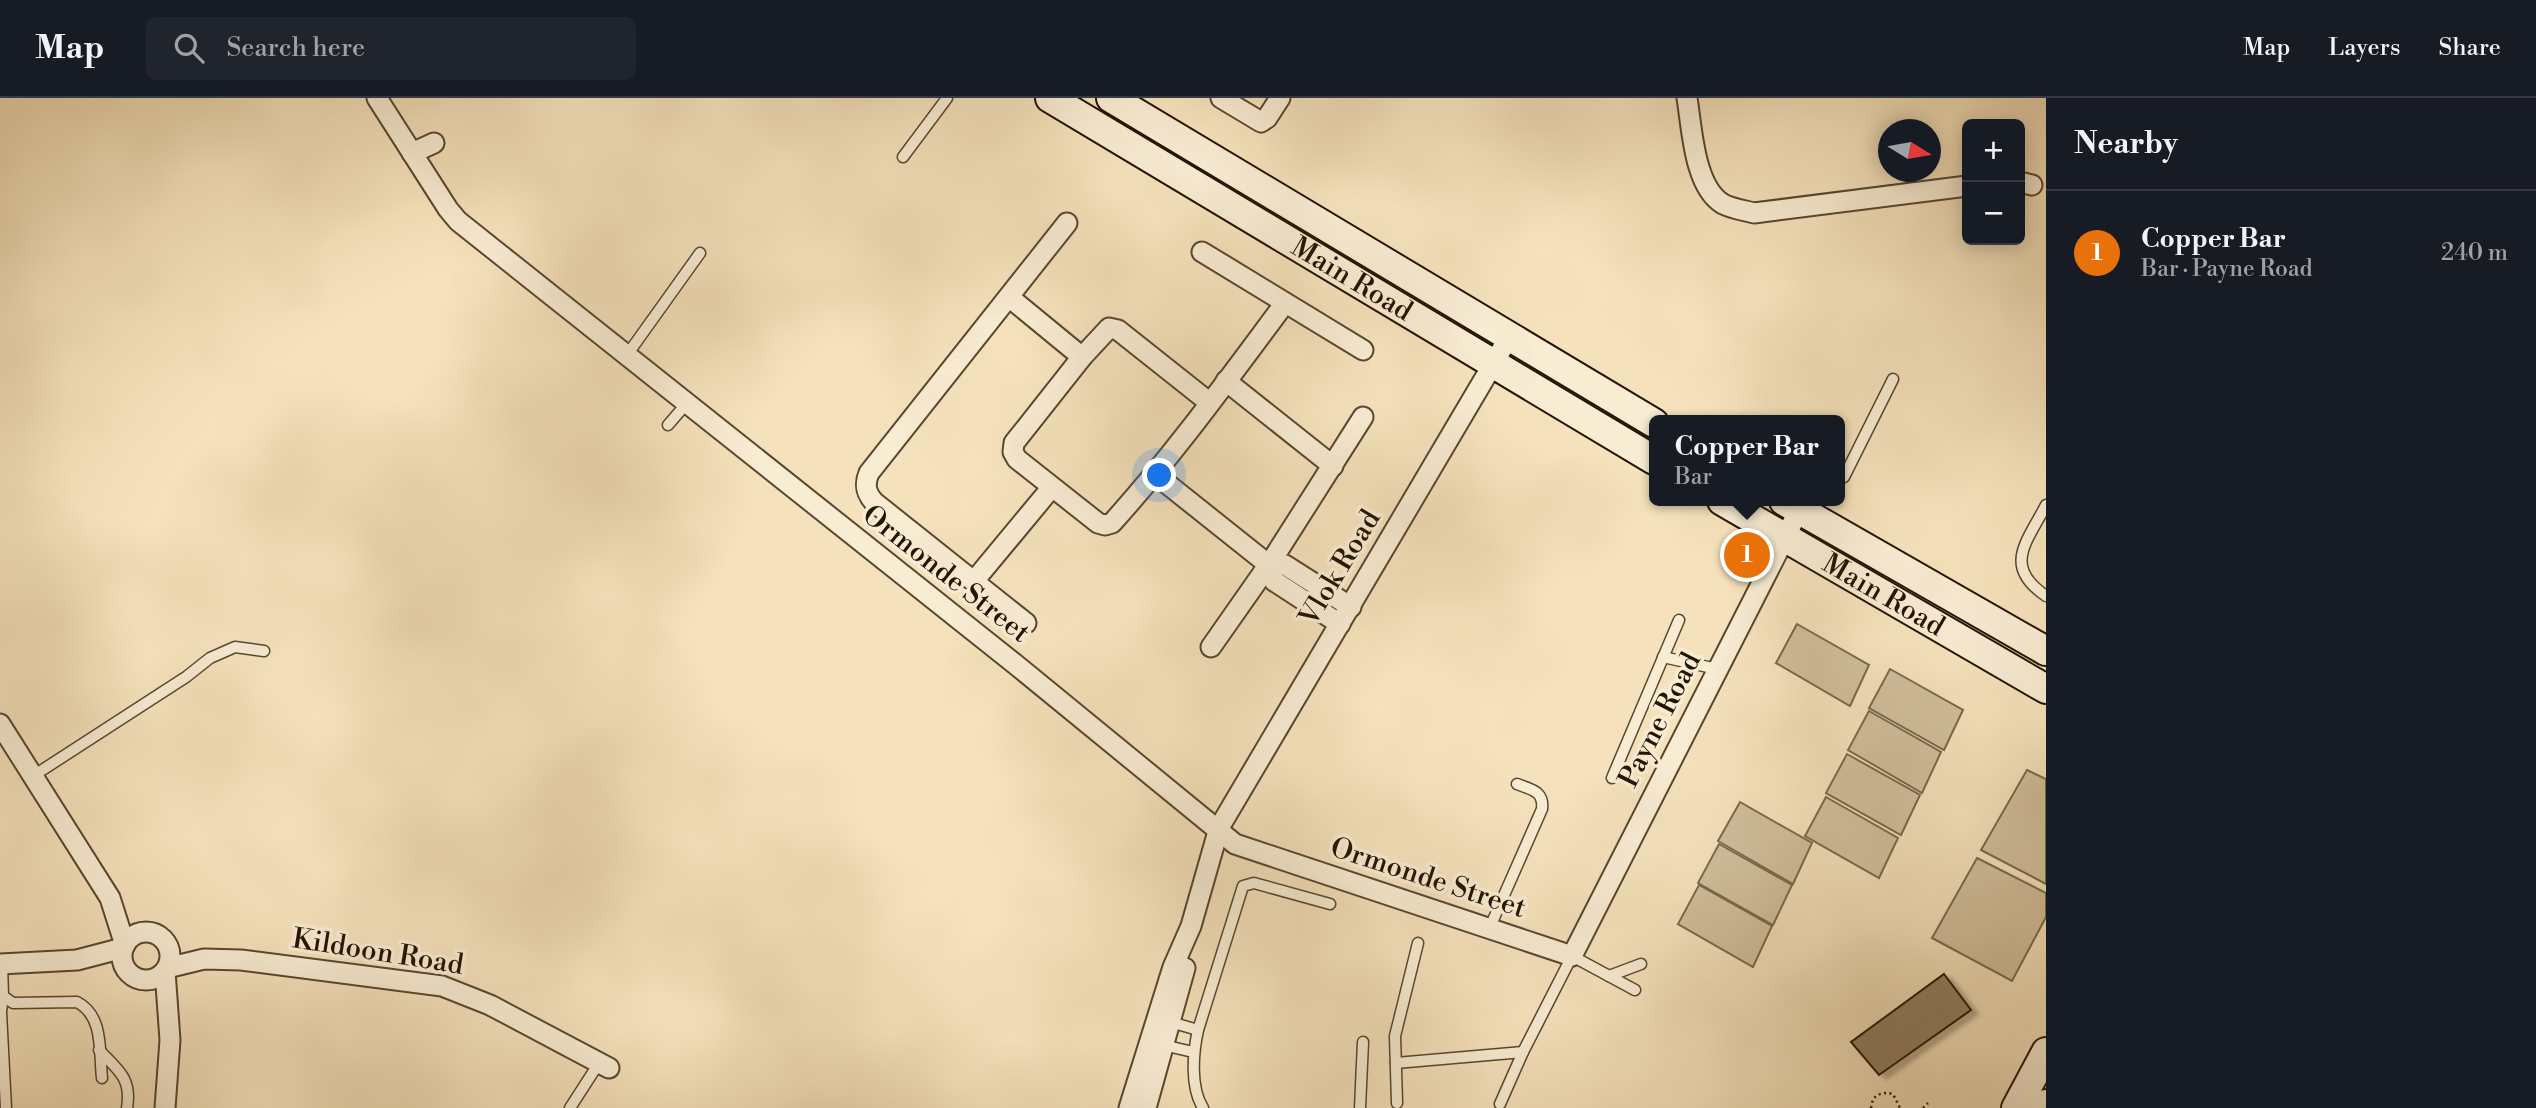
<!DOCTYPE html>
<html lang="en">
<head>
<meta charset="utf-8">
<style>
  body { margin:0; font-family:"Libre Bodoni",serif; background:#20242c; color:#f1f3f6 }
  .controls { position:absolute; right:21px; top:21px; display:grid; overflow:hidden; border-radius:10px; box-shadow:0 4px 18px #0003 }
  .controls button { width:63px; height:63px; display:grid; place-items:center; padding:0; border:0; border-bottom:2px solid #363941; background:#171b24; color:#f1f3f6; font:35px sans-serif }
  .compass { position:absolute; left:1878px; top:21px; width:63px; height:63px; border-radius:50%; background:#171b24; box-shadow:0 4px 18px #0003; rotate:101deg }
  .you { position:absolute; left:1160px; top:378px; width:24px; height:24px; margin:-18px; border:5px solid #fff; border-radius:50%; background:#1a73e8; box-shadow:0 0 0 10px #1a73e833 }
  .badge { display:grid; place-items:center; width:46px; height:46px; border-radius:50%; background:#c59692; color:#fff; font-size:23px; font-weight:700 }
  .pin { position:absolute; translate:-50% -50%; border:4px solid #fff; box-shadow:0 2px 7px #0006 }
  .popup { position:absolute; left:1649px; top:317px; width:196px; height:91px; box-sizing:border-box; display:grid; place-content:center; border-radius:10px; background:#171b24; filter:drop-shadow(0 2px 5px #0005); font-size:23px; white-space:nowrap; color:#9ea1a6 }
  .popup b { font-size:26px; color:#f1f3f6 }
  .popup::after { content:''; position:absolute; left:50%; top:100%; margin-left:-14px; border:14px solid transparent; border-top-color:#171b24 }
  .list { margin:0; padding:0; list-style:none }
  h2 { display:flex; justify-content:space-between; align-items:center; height:91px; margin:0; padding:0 28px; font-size:30px }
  h2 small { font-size:23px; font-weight:400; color:#9ea1a6 }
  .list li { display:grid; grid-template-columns:46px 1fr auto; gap:21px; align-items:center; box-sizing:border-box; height:126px; padding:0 28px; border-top:2px solid #363941 }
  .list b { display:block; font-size:26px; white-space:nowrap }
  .list p { margin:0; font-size:23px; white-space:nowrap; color:#9ea1a6 }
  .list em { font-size:23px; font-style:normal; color:#9ea1a6 }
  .icon { flex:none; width:38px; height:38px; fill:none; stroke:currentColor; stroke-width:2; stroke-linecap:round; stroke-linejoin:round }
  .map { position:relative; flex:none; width:2046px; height:1010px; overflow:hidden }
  header { display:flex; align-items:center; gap:42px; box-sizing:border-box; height:98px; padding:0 35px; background:#171b24; border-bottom:2px solid #363941 }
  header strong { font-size:33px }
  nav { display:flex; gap:38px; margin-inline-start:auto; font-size:24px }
  .search { width:490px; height:63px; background:#20242c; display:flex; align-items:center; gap:18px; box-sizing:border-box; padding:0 24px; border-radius:10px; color:#9ea1a6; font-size:26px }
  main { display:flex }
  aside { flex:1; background:#171b24 }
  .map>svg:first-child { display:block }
  .green { fill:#d1bf9c; stroke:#7a694e; stroke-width:2 }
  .building { fill:#917f62; stroke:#241301; stroke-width:2; filter:url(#shadow) }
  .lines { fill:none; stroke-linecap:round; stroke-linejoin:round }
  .lane-casing { stroke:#584730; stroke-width:13 }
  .street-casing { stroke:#584730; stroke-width:23 }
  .secondary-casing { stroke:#241301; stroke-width:32 }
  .path { stroke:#241301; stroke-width:2.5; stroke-dasharray:2 3.5; stroke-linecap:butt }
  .lane { stroke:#f8ecd3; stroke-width:10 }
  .street { stroke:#f8ecd3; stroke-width:19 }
  .secondary { stroke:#f8ecd3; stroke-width:28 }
  .labels { text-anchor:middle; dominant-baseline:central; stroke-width:7; stroke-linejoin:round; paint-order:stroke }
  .street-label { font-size:28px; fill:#241301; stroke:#f8ecd3 }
</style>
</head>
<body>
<header>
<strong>Map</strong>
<div class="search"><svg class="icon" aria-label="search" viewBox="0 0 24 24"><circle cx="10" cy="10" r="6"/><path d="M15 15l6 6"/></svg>Search here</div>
<nav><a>Map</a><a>Layers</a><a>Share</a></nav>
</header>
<main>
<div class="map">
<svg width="2046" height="1010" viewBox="0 0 2046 1010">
  <defs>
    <filter id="shadow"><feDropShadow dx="7" dy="4" stdDeviation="2" flood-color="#0004"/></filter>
  </defs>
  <rect width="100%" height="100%" fill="#f5e2bc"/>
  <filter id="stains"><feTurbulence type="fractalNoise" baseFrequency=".00286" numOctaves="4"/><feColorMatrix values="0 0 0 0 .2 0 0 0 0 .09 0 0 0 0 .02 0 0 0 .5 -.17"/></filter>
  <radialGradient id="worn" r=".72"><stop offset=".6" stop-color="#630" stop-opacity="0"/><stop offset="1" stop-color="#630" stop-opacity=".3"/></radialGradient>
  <!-- green -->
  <g class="green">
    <polygon points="1797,526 1869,567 1850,608 1776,565"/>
    <polygon points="1890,571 1963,612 1944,652 1869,610"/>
    <polygon points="1869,613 1941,654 1922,695 1848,652"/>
    <polygon points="1847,656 1920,697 1901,737 1826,695"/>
    <polygon points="2027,672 2046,681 2046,786 1981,752"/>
    <polygon points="1826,699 1898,740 1879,780 1805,738"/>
    <polygon points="1740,704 1812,745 1793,786 1718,743"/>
    <polygon points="1719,746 1792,787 1773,827 1698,785"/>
    <polygon points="1977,760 2046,795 2046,819 2012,883 1932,840"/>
    <polygon points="1699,787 1772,828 1753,869 1678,826"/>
  </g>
  <!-- building -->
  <polygon class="building" points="1944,876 1971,912 1879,977 1851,944"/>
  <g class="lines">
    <!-- lane casing -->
    <g class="lane-casing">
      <g id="lane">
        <polyline points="903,59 947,0"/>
        <polyline points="627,257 700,155"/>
        <polyline points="668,327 687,305"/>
        <polyline points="1844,379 1893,281"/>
        <path d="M 2046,407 C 2027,444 2002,468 2046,498"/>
        <polyline points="1663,559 1717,571"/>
        <polyline points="33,678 186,579 210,560 235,549 264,553"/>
        <polyline points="1612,680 1679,522"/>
        <path d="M 1490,829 L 1542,711 C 1544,693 1532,692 1517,686"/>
        <path d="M 2,866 L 3,898 L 13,905 L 77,904 C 104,918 99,953 102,980"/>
        <polyline points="1609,878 1641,866"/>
        <polyline points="3,898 1,914 6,1010"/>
        <polyline points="1167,923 1198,932"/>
        <polyline points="1163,947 1193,954"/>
        <path d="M 99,952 C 118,972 132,980 127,1010"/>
        <polyline points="1396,965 1523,954"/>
        <polyline points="1397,1005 1395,938 1418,845"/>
        <polyline points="1500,1006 1523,954 1572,858 1635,892"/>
        <polyline points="570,1010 599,965"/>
        <path d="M 1203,1010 C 1190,989 1193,955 1198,932 L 1243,788 L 1254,785 L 1330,806"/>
        <polyline points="1360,1010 1363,944"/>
      </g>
    </g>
    <!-- street casing -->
    <g class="street-casing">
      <g id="street">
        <polyline points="377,0 448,111 458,123 1015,566 1235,746 1572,858 1799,412"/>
        <polyline points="1221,0 1261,24 1267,20 1280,0"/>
        <path d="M 1687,0 C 1692,30 1694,89 1723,106 C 1733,111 1743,112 1754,115 L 1967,88"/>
        <polyline points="412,55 434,45"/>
        <polyline points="2020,84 2032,87"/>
        <polyline points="1202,154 1363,252"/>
        <polyline points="1009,199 1082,259"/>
        <polyline points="1226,283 1333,368"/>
        <path d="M 1210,305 L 1118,232 L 1109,230 L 1082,259 L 1014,345 L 1013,354 L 1017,361 L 1098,425 L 1105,427 L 1112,425 C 1175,355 1229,280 1285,205"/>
        <polyline points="1156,377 1269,467 1274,483 1340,526"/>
        <polyline points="1269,467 1285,467 1351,509"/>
        <polyline points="974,483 1052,389"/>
        <path d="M 1026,525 L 874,404 C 866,395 864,387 869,375 L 1067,125"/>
        <polyline points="1211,549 1274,459 1363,319"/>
        <polyline points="0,626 110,800 125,847"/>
        <circle cx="146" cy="858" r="24"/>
        <polyline points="0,866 77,862 123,850"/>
        <polyline points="167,870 204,861 241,862 442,888 490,907 609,970"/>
        <polyline points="165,873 170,942 165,1010"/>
        <polyline points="1129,1010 1173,869 1191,828 1219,730 1509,239"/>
        <polyline points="1146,1010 1185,870"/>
      </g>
    </g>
    <!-- secondary casing -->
    <g class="secondary-casing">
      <g id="secondary">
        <path id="s1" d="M 1050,0 L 1654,362"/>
        <polyline points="1111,0 1654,325"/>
        <path id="s2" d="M 1722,403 L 2046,591"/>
        <polyline points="1784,403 2046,553"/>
        <polyline points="2016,1010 2046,954"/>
        <polyline points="2044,1010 2046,1006"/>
      </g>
    </g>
    <!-- path -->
    <g class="path">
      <path d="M 1871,1010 L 1873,1001 C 1879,995 1884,994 1893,996 L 1900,1010"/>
      <polyline points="1923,1010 1928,1005"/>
    </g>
    <!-- lane -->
    <use href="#lane" class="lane"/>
    <!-- street -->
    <use href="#street" class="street"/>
    <!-- secondary -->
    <use href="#secondary" class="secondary"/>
  </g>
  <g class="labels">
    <!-- street labels -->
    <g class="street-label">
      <text stroke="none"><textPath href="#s1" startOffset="352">Main Road</textPath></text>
      <text transform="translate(1340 470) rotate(-59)">Vlok Road</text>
      <text transform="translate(946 476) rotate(38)">Ormonde Street</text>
      <text stroke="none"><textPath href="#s2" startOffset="187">Main Road</textPath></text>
      <text transform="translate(1660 622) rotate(-63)">Payne Road</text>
      <text transform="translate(1428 780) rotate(18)">Ormonde Street</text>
      <text transform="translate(378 854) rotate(9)">Kildoon Road</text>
    </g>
  </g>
  <rect width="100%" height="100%" filter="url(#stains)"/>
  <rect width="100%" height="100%" fill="url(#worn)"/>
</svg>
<div class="controls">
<button>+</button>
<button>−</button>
</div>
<svg class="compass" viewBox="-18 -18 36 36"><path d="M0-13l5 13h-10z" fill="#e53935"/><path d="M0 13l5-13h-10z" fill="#9ea1a6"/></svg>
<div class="you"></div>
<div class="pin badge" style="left:1747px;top:457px;background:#e8710a">1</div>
<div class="popup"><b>Copper Bar</b>Bar</div>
</div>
<aside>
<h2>Nearby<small></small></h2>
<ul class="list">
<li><span class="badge" style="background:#e8710a">1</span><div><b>Copper Bar</b><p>Bar · Payne Road</p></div><em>240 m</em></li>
</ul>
</aside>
</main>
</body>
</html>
